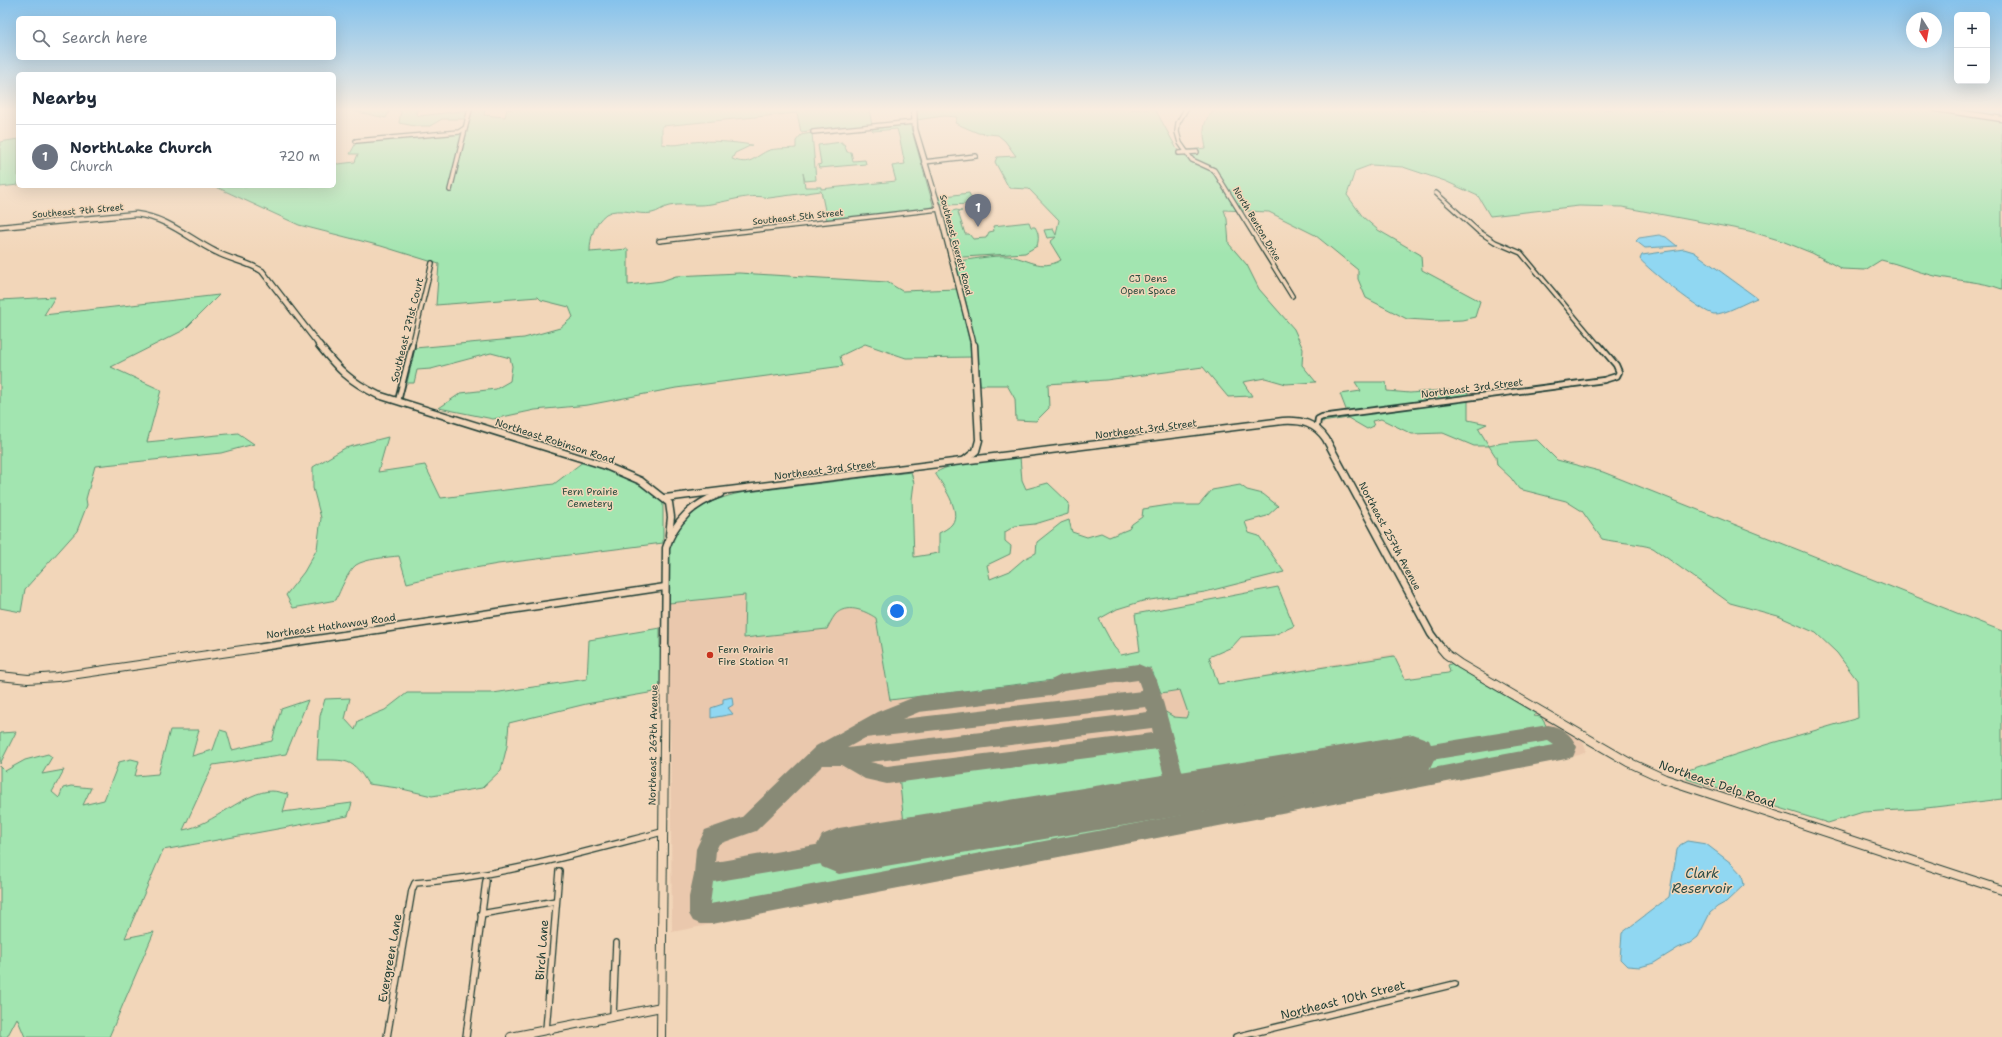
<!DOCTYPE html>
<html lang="en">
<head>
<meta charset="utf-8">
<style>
  body { margin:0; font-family:"Shantell Sans",sans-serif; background:#f2f2f3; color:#1f2937 }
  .controls { position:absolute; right:12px; top:12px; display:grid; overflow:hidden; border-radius:6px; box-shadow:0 4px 16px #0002 }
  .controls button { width:36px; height:36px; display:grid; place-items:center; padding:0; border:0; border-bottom:1px solid #e0e1e3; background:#fff; color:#1f2937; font:20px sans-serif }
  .compass { position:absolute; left:1906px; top:12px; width:36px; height:36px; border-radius:50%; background:#fff; box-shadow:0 4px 16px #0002; rotate:169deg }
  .you { position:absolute; left:897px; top:611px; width:14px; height:14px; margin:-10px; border:3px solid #fff; border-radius:50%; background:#1a73e8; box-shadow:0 0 0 6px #1a73e833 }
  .badge { display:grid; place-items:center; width:26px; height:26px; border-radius:50%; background:#c8321e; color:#fff; font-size:13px; font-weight:700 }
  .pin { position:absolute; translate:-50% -33px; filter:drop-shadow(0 1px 2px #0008) }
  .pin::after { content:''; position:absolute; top:21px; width:14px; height:12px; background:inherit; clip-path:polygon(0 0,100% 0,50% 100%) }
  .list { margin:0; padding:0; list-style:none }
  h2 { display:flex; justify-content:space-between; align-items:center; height:52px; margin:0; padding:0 16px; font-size:17px }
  h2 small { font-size:13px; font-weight:400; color:#747a83 }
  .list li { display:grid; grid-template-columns:26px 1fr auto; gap:12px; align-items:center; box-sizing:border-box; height:64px; padding:0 16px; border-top:1px solid #e0e1e3 }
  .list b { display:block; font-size:15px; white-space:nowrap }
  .list p { margin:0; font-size:13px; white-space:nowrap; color:#747a83 }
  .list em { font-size:13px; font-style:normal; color:#747a83 }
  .icon { flex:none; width:22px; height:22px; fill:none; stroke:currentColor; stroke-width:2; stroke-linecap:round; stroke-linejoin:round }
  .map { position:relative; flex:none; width:2002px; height:1037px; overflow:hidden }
  .search { position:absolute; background:#fff; box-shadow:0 4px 16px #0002; left:16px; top:16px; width:320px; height:44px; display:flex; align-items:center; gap:10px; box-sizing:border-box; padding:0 14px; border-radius:6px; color:#747a83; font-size:15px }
  .panel { position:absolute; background:#fff; box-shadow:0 4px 16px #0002; left:16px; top:72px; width:320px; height:116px; border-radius:6px }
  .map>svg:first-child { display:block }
  .built { fill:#eac8ad }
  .green { fill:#a2e5b0; stroke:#609172 }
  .water { fill:#90d7f2; stroke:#6399a6 }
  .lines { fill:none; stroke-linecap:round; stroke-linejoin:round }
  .taxiway { fill:#888a76; fill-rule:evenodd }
  .runway { fill:#888a76; fill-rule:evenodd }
  .street-far2-casing { stroke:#1f3d34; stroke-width:6 }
  .street-far1-casing { stroke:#1f3d34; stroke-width:8 }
  .street-casing { stroke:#1f3d34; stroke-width:8 }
  .secondary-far2-casing { stroke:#1f3d34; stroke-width:7 }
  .secondary-far1-casing { stroke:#1f3d34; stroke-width:9 }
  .secondary-casing { stroke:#1f3d34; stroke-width:10 }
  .street-far2 { stroke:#f2d6b9; stroke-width:3.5 }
  .street-far1 { stroke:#f2d6b9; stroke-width:4.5 }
  .street { stroke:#f2d6b9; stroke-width:5.5 }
  .secondary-far2 { stroke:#f2d6b9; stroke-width:4.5 }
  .secondary-far1 { stroke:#f2d6b9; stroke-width:6 }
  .secondary { stroke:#f2d6b9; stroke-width:8 }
  .poi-dot { fill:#c8321e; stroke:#f2d6b9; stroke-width:1.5 }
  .labels { text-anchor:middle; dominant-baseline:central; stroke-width:3; stroke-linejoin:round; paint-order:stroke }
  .far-street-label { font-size:9px; fill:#1f3d34; stroke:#f2d6b9 }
  .park-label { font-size:10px; fill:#2c4e40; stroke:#f2d6b9 }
  .street-label { font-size:10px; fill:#1f3d34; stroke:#f2d6b9 }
  .poi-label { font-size:10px; fill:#1f3d34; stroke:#f2d6b9; text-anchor:start }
  .near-street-label { font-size:12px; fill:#1f3d34; stroke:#f2d6b9 }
  .near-water-label { font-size:13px; font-style:italic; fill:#2a4c47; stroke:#f2d6b9 }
</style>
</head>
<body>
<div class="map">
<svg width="2002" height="1037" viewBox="0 0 2002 1037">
  <rect width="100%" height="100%" fill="#f2d6b9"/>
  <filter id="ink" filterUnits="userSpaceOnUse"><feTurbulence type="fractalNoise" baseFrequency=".025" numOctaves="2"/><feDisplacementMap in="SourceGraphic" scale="8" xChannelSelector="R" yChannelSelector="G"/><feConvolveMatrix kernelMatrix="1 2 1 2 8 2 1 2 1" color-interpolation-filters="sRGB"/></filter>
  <g filter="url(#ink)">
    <!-- built -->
    <polygon class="built" points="745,595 744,637 835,615 846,608 866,611 876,618 890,700 1151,668 1161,693 1393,654 1419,706 1541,717 1583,742 1586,750 1584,753 1579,755 672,932 669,603"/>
    <!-- green -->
    <g class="green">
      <polygon points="344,109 422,109 417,109 416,114 419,116 470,110 468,119 442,119 430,126 415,126 399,123 401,110 390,110 386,118"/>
      <path d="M 473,109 L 485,109 L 484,115 L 505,117 L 507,109 L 869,109 L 872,125 L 809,131 L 801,132 L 797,113 L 662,126 L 662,144 C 677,146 680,144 693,142 C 712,140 733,142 752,145 L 735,153 L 732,159 C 750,166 753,158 767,151 C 774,148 787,149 796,148 L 796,141 L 801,135 L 812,133 L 816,180 L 805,181 L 803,173 L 805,187 L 821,187 L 821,189 L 896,181 L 892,166 L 905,164 C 902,152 901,141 897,129 L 873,131 L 872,129 L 910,124 L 934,208 L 827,220 L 821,191 L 769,198 C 746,192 722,205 699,205 C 689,205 679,204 669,206 C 663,207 658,212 652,213 C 638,216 619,206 606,214 C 594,223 590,238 590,252 L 628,249 L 628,285 L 662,281 L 676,276 L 739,273 L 887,282 L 902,291 L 957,289 L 973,357 L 906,358 L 865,344 L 840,356 L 843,366 L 676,388 L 588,405 L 535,410 L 493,419 L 439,408 L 461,393 L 496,389 L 510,381 L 512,366 L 510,358 L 491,353 L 431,369 L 417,370 L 414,383 L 407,383 L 415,348 L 524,338 L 560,328 L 573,317 L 569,307 L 541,300 L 538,297 L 436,305 L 439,264 L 381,246 L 299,225 L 214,186 L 334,186 L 334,163 L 338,164 L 355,162 L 358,154 L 350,154 L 357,141 L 465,131 L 451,191 Z"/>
      <path d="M 918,109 L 1155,109 L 1178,151 L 1206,148 C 1203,133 1201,117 1218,109 L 1926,109 L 2002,121 L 2002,289 C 1980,281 1958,281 1935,276 C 1917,272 1900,264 1881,260 L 1865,270 L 1842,269 L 1812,253 L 1782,241 L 1749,231 L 1622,207 L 1579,206 L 1490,216 L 1478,196 L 1445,181 L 1403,167 L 1371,165 L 1355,171 L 1347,195 L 1363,217 L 1378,230 L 1421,255 L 1422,270 L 1480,301 L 1475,317 L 1462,320 L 1438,321 L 1407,319 L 1366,298 L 1358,279 L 1358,270 L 1315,235 L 1269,212 L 1224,210 L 1227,219 L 1229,244 L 1247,265 L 1259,289 L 1294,329 L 1303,349 L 1302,365 L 1316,382 L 1286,384 L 1265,378 L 1243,382 L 1252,396 L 1228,397 L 1203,367 L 1106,380 L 1048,384 L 1049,408 L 1036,421 L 1016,420 L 1015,399 L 1007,385 L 980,385 C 978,342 966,302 955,261 C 972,260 991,255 1008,256 C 1028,258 1040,272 1061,260 L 1050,242 L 1056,237 L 1047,238 L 1044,230 L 1053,229 L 1056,235 L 1059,220 L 1029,189 L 1009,188 L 995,162 L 997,157 L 1016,156 L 1005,141 L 998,135 L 978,133 L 955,123 L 957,117 L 944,116 L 916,120 Z"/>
      <polygon points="18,139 18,185 0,187 0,142"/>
      <polygon points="842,142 842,144 844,144 847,152 851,152 853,161 865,160 866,164 819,168 818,165 821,164 818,145"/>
      <polygon points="969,193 974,204 945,205 940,203 938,197"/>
      <path d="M 956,210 L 962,211 L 958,212 L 965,234 L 969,234 L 973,239 L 986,238 L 989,232 L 994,231 L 993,226 L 1029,222 L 1031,227 L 1035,227 C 1039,233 1039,239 1037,246 L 1025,253 L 964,257 L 956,256 L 949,234 L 946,213 Z"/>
      <polygon points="219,295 184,330 111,367 161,390 147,442 238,433 254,444 221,453 95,466 86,499 87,505 77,531 25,589 21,612 0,608 0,300 55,297 44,315"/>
      <polygon points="1355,382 1386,382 1387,391 1410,393 1443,390 1468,392 1468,396 1347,412 1340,394 1361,391"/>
      <path d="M 1468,399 L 1468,420 L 1487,424 L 1478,428 L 1489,446 L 1502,443 L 1537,440 L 1557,460 L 1603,472 L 2002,631 L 2002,799 L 1918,809 L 1863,812 L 1828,823 L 1687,779 L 1685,771 L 1765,745 L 1858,718 L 1857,680 L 1837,653 L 1816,633 L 1778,616 L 1730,603 L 1653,548 C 1637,543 1619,543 1602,539 L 1582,511 L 1566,501 L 1519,489 L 1511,478 L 1497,465 L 1496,457 L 1489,446 L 1474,446 L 1443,433 L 1412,434 L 1381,419 L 1372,421 L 1374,426 L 1367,429 L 1348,418 L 1322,422 L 1320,420 Z"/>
      <path d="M 388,437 L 378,472 L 425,465 L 441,498 L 554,484 L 584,461 C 611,471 642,482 663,502 L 663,543 L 498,564 L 457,571 L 407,583 L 399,556 C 388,557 365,559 356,565 C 348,571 340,591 336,600 L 293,608 L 286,595 L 304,572 L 317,549 L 321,518 L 313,488 L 313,467 L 345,448 Z"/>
      <path d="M 1020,457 L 1022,480 L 1026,489 L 1048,483 L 1069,503 L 1068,514 L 1035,524 L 1015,526 L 1005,532 L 1005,541 L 1011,546 L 1010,554 L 987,565 L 990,579 L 1010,571 L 1024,559 L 1036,553 L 1037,542 L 1061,523 L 1069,520 L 1072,532 L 1087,537 L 1101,533 L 1109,537 L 1129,529 L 1132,524 L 1142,517 L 1143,509 L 1169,505 L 1199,505 L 1212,490 L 1240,485 L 1247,490 L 1263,494 L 1278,506 L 1267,516 L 1245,522 L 1249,533 L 1259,536 L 1284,572 L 1205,592 L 1143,601 L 1117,609 L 1099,619 L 1114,647 L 1121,655 L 1140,651 L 1135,614 L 1278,587 L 1294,626 L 1274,635 L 1241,637 L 1232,647 L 1209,657 L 1218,684 L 1394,656 L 1405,679 L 1448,673 L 1450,672 L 1448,665 L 1453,663 L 1534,709 L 1536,713 L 1534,716 L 1541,717 L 1547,727 L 1189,787 L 1180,784 L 1177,777 L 1159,708 L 1174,717 L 1186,718 L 1188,713 L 1180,690 L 1161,693 L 1151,668 L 890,700 L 876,618 C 864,610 846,603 835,615 C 832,619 829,625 827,629 L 744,638 L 745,595 L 669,603 C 669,584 667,563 670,544 C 676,513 713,499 740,493 L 911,472 L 914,483 L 912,499 L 914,557 L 939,553 L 939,533 C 943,531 949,528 952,524 C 962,511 942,484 935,473 C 958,459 993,460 1020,457 Z"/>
      <path d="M 660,628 L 660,691 L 586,704 L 509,723 L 507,746 L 501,770 L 482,788 L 432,796 L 398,788 L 368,784 C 353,758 346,760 317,760 L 320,716 L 325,699 L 350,698 L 345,719 L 355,730 L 358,721 L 385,710 L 407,693 L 493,693 L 587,679 L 589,640 Z"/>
      <path d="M 308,700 L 286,754 L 213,765 L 183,830 C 213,825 245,791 272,791 C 277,791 282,793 288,794 L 283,812 L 352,803 L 348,816 L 163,850 L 125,938 L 154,932 L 109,1037 L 25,1037 L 17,1018 L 7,1037 L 0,1037 L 0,766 L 5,771 L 25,760 L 48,754 L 52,757 L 42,774 L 64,770 L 52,792 L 59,798 L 63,788 L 71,786 L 91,788 L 83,805 L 104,800 L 119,762 L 131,759 L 139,761 L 135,776 L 158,774 L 170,730 L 199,730 L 192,756 L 213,750 L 220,730 L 227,732 L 232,750 L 272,741 L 281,709 Z"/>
      <polygon points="16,732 0,764 0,733"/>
      <polygon points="1551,738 1560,748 1550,752 1201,818 1198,818 1191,803 1192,799"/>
      <polygon points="1158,743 1164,747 1174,784 1171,790 905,834 899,775"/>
      <polygon points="1172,801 1183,802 1187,815 1185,820 731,908 709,909 704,899 710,881"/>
    </g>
    <!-- water -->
    <g class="water">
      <polygon points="1957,109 2002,109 2002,117"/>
      <polygon points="1659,235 1666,237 1677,246 1645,248 1636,241 1639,238"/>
      <path d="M 1684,249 L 1694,252 L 1757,298 C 1746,302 1724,315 1714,314 C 1704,314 1646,268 1640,259 L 1642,255 Z"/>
      <polygon points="732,697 733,705 728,708 733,714 711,718 711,708 723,704 723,699"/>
      <polygon points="1687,841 1706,844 1731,863 1742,875 1744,885 1726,902 1717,907 1710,913 1698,937 1690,943 1678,948 1654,963 1640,967 1627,966 1620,959 1622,933 1669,897 1677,850 1680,845"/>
    </g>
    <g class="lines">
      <!-- taxiway -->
      <path class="taxiway" d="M 1138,664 L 1150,669 L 1157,680 L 1183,774 L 1200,812 L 1554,745 L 1548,741 L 1413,763 L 1406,761 L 1403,755 L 1406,749 L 1413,747 L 1548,725 C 1562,727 1571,734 1577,747 L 1573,757 L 1566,759 L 712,924 L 700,924 L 693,921 L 689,914 L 689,897 L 694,874 L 696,849 L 705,830 L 742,817 L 816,746 L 877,712 L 917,696 L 1049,681 L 1061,675 ZM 1138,680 L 1142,691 L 902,719 L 919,712 L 1051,696 L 1064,690 ZM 1146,707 L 1148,712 L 847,748 L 865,738 ZM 1152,728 L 1153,733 L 887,766 L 870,762 ZM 1157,749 L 1164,776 L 1182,815 L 710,904 L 713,882 L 839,861 L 846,858 L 849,851 L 846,844 L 839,841 L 715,862 L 716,850 L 719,844 L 756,831 L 823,765 L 841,765 L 865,779 L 887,784 Z"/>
      <!-- runway -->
      <polygon class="runway" points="1413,734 1429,740 1436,755 1429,770 1413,776 839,874 822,867 814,851 822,835 839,828"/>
      <!-- street-far2 casing -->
      <g class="street-far2-casing">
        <g id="street-far2">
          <polyline points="1186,109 1178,123 1177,132 1180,143 1192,160 1214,170 1292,296"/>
          <polyline points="813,132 914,122"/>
          <polyline points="356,141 459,132 465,128"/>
          <polyline points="1179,153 1197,152"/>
          <polyline points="924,162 976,156"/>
          <polyline points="450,190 470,109"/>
          <polyline points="1436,193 1478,231 1495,242 1521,253 1599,346"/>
          <polyline points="659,241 939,209"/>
          <polyline points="412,346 432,263"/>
        </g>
      </g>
      <!-- street-far1 casing -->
      <g class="street-far1-casing">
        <g id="street-far1">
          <polyline points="398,401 412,345"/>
          <polyline points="1317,426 1318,419 1322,417 1604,380 1617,376 1619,372 1616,365 1599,345"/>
        </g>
      </g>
      <!-- street casing -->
      <g class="street-casing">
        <g id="street">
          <polyline points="481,914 556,901"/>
          <polyline points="613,1016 616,943"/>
          <polyline points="546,1030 559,871"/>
          <path d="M 387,1037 L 412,890 L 415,883 C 499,877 581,853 662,832"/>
          <polyline points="466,1037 486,881"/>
          <polyline points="1236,1037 1455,984"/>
        </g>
      </g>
      <!-- secondary-far2 casing -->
      <g class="secondary-far2-casing">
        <g id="secondary-far2">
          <polyline points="914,109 915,129 939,209 974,346"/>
          <polyline points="1936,109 2002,119"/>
          <path d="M 0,227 L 136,214 C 168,218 188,238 216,252 C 231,260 248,262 262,271 L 320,346"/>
        </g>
      </g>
      <!-- secondary-far1 casing -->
      <g class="secondary-far1-casing">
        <g id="secondary-far1">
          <path d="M 319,345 C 338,369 349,381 378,395 L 606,466 L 641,481 L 669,503 L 671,517 L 669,535"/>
          <polyline points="966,459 976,451 979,440 974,345"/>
          <path d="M 665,498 L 1283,421 C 1302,420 1315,423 1326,439 L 1431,634 L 1442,649"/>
          <polyline points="249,649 665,587"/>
          <path d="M 665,649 L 666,548 C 675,520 693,504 720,494"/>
        </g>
      </g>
      <!-- secondary casing -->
      <g class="secondary-casing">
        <g id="secondary">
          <polyline points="1441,648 1446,654 1460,664 1628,762 1665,779 2002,890"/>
          <polyline points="0,676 28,679 57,677 256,648"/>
          <polyline points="511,1037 661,1007"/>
          <polyline points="661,1037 665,648"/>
        </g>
      </g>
      <!-- street-far2 -->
      <use href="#street-far2" class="street-far2"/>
      <!-- street-far1 -->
      <use href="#street-far1" class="street-far1"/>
      <!-- street -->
      <use href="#street" class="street"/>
      <!-- secondary-far2 -->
      <use href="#secondary-far2" class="secondary-far2"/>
      <!-- secondary-far1 -->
      <use href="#secondary-far1" class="secondary-far1"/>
      <!-- secondary -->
      <use href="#secondary" class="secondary"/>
    </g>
  </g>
  <!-- sky -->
  <linearGradient id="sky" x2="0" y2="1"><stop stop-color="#85c2ec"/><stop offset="0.43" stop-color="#f9ede0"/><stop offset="1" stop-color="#f9ede0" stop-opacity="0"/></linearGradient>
  <rect width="2002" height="254" fill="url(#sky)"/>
  <!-- markers -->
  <circle class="poi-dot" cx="710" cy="655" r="4"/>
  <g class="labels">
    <!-- far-street labels -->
    <g class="far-street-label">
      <text transform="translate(78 211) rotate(-5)">Southeast 7th Street</text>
      <text transform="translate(798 217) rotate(-6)">Southeast 5th Street</text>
      <text transform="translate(1257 224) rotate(59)">North Benton Drive</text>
      <text transform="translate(956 245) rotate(75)">Southeast Everett Road</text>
    </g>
    <!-- park labels -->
    <g class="park-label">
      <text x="1148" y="278">CJ Dens<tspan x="1148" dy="12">Open Space</tspan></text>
      <text x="590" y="491">Fern Prairie<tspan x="590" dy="12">Cemetery</tspan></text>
    </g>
    <!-- street labels -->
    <g class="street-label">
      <text transform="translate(407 330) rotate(-76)">Southeast 271st Court</text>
      <text transform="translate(1472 388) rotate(-7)">Northeast 3rd Street</text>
      <text transform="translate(1146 429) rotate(-7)">Northeast 3rd Street</text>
      <text transform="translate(555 441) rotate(18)">Northeast Robinson Road</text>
      <text transform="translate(825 470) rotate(-7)">Northeast 3rd Street</text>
      <text transform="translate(1390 536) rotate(62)">Northeast 257th Avenue</text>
      <text transform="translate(331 626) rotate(-8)">Northeast Hathaway Road</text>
      <text transform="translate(653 745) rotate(-89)">Northeast 267th Avenue</text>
    </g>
    <!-- poi labels -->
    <g class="poi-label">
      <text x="718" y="649">Fern Prairie<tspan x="718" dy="12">Fire Station 91</tspan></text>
    </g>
    <!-- near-street labels -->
    <g class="near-street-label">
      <text transform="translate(1717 784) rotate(19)">Northeast Delp Road</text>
      <text transform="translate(542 950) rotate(-86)">Birch Lane</text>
      <text transform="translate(390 958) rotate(-80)">Evergreen Lane</text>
      <text transform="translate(1343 1000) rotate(-14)">Northeast 10th Street</text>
    </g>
    <!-- near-water labels -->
    <g class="near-water-label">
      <text x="1702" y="873">Clark<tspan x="1702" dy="15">Reservoir</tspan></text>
    </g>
  </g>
</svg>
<div class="controls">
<button>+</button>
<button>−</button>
</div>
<svg class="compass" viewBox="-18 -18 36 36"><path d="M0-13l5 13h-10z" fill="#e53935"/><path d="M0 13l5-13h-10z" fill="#747a83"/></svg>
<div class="you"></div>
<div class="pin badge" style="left:978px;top:227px;background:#6b7280">1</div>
<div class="search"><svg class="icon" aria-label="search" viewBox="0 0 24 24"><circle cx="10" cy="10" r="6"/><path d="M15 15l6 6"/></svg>Search here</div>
<section class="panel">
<h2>Nearby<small></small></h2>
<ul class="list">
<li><span class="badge" style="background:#6b7280">1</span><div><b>NorthLake Church</b><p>Church</p></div><em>720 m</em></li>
</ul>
</section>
</div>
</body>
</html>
